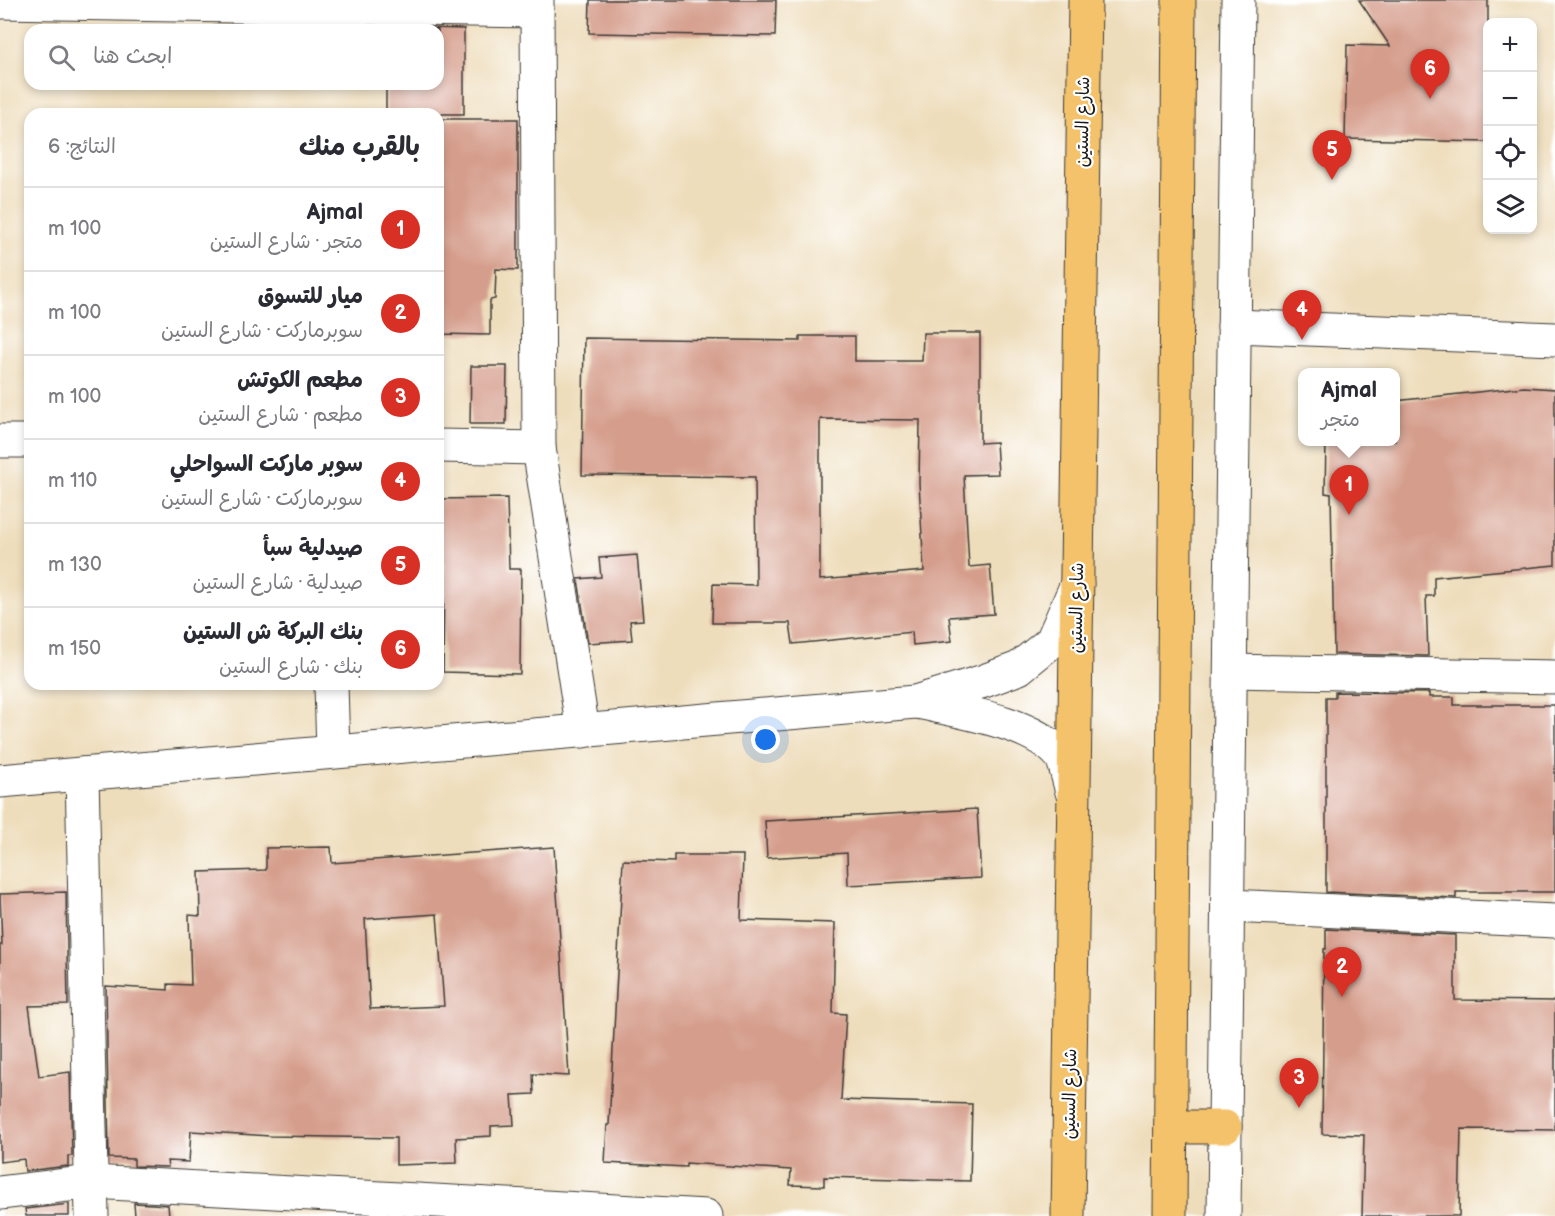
<!DOCTYPE html>
<html lang="ar">
<head>
<meta charset="utf-8">
<style>
  body { margin:0; font-family:"Balsamiq Sans","Playpen Sans Arabic",sans-serif; background:#f2f2f3; color:#2b2b33; direction:rtl }
  .controls { position:absolute; right:18px; top:18px; display:grid; overflow:hidden; border-radius:12px; box-shadow:0 3px 9px #0003 }
  .controls button { width:54px; height:54px; display:grid; place-items:center; padding:0; border:0; border-bottom:2px solid #e1e1e2; background:#fff; color:#2b2b33; font:30px sans-serif }
  .you { position:absolute; left:766px; top:740px; width:21px; height:21px; margin:-15px; border:4px solid #fff; border-radius:50%; background:#1a73e8; box-shadow:0 0 0 9px #1a73e833 }
  .badge { display:grid; place-items:center; width:39px; height:39px; border-radius:50%; background:#d93025; color:#fff; font-size:20px; font-weight:700 }
  .pin { position:absolute; translate:-50% -50px; filter:drop-shadow(0 2px 3px #0008) }
  .pin::after { content:''; position:absolute; top:32px; width:21px; height:18px; background:inherit; clip-path:polygon(0 0,100% 0,50% 100%) }
  .popup { position:absolute; left:1298px; top:368px; width:102px; height:78px; box-sizing:border-box; display:grid; place-content:center; border-radius:12px; background:#fff; filter:drop-shadow(0 2px 4px #0005); font-size:20px; white-space:nowrap; color:#7c7c81 }
  .popup b { font-size:22px; color:#2b2b33 }
  .popup::after { content:''; position:absolute; left:50%; top:100%; margin-left:-12px; border:12px solid transparent; border-top-color:#fff }
  .list { margin:0; padding:0; list-style:none }
  h2 { display:flex; justify-content:space-between; align-items:center; height:78px; margin:0; padding:0 24px; font-size:26px }
  h2 small { font-size:20px; font-weight:400; color:#7c7c81 }
  .list li { display:grid; grid-template-columns:39px 1fr auto; gap:18px; align-items:center; box-sizing:border-box; height:84px; padding:0 24px; border-top:2px solid #e1e1e2 }
  .list b { display:block; font-size:22px; white-space:nowrap }
  .list p { margin:0; font-size:20px; white-space:nowrap; color:#7c7c81 }
  .list em { font-size:20px; font-style:normal; color:#7c7c81 }
  .icon { flex:none; width:33px; height:33px; fill:none; stroke:currentColor; stroke-width:2; stroke-linecap:round; stroke-linejoin:round }
  .map { position:relative; flex:none; width:1555px; height:1216px; overflow:hidden; direction:ltr }
  .search { position:absolute; background:#fff; box-shadow:0 3px 9px #0003; left:24px; top:24px; width:420px; height:66px; display:flex; align-items:center; gap:15px; box-sizing:border-box; padding:0 21px; border-radius:18px; color:#7c7c81; font-size:22px }
  .panel { position:absolute; background:#fff; box-shadow:0 3px 9px #0003; left:24px; top:108px; width:420px; height:582px; border-radius:18px; direction:rtl }
  .map>svg:first-child { display:block }
  .building { fill:#d59e8c; fill-rule:evenodd }
  .lines { fill:none; stroke-linecap:round; stroke-linejoin:round }
  .minor-casing { stroke:#3c3934; stroke-width:35 }
  .major-casing { stroke:#3c3934; stroke-width:35 }
  .minor { stroke:#fff; stroke-width:33 }
  .major { stroke:#f4c26a; stroke-width:33 }
  .labels { text-anchor:middle; dominant-baseline:central; stroke-width:4.5; stroke-linejoin:round; paint-order:stroke }
  .street-label { font-size:18px; fill:#1c1c1c; stroke:#fff }
</style>
</head>
<body>
<div class="map">
<svg width="1555" height="1216" viewBox="0 0 1555 1216">
  <rect width="100%" height="100%" fill="#fff"/>
  <filter id="ink" filterUnits="userSpaceOnUse"><feTurbulence type="fractalNoise" baseFrequency=".0167" numOctaves="2"/><feDisplacementMap in="SourceGraphic" scale="12" xChannelSelector="R" yChannelSelector="G"/><feConvolveMatrix kernelMatrix="1 2 1 2 8 2 1 2 1" color-interpolation-filters="sRGB"/></filter>
  <filter id="wash" filterUnits="userSpaceOnUse"><feTurbulence type="fractalNoise" baseFrequency=".008" numOctaves="4" result="noise"/><feDisplacementMap in="SourceGraphic" scale="24" xChannelSelector="R" yChannelSelector="G"/><feGaussianBlur stdDeviation="1.35" result="paint"/><feColorMatrix in="noise" values="0 0 0 0 0 0 0 0 0 0 0 0 0 0 0 0 0 1.4 0 .05"/><feComposite in="paint" operator="in"/></filter>
  <g filter="url(#wash)">
    <rect width="100%" height="100%" fill="#edb"/>
    <g id="blocks">
      <!-- building -->
      <g class="building">
        <polygon points="590,0 776,0 775,36 589,33"/>
        <polygon points="1359,0 1488,0 1488,142 1345,139 1347,45 1390,46"/>
        <polygon points="386,27 464,29 464,114 386,114 386,84 438,84 438,30 386,30"/>
        <polygon points="438,119 518,119 518,270 496,269 495,299 490,300 490,335 438,334"/>
        <path d="M 923,333 L 980,333 L 980,443 L 996,442 L 998,474 L 964,475 L 969,567 L 990,565 L 994,614 L 949,617 L 952,641 L 913,645 L 912,632 L 793,644 L 790,623 L 712,623 L 713,584 L 756,585 L 755,477 L 582,475 L 584,338 L 800,341 L 800,336 L 855,336 L 855,361 L 922,361 ZM 820,419 L 920,420 L 919,483 L 924,571 L 820,580 Z"/>
        <polygon points="471,366 507,366 506,424 470,424"/>
        <polygon points="1524,387 1555,389 1555,565 1434,577 1434,596 1426,596 1428,656 1334,654 1331,494 1325,493 1326,441 1395,441 1395,401"/>
        <polygon points="507,498 509,569 521,569 520,674 443,672 444,563 438,563 438,499"/>
        <polygon points="637,555 643,620 630,621 632,640 588,643 578,579 601,577 599,558"/>
        <polygon points="1335,692 1429,693 1429,697 1454,697 1454,705 1555,705 1555,892 1456,892 1456,898 1326,892 1326,697 1335,697"/>
        <polygon points="977,809 981,878 848,885 847,853 767,858 765,821"/>
        <path d="M 331,847 L 332,863 L 554,847 L 569,1076 L 533,1074 L 534,1094 L 512,1095 L 514,1125 L 491,1126 L 491,1136 L 456,1138 L 457,1163 L 396,1165 L 396,1138 L 270,1136 L 191,1131 L 189,1162 L 167,1161 L 168,1167 L 134,1166 L 134,1159 L 109,1158 L 106,986 L 168,990 L 168,984 L 191,985 L 189,915 L 200,916 L 199,872 L 266,870 L 266,848 ZM 437,914 L 444,1006 L 370,1009 L 365,919 Z"/>
        <polygon points="674,855 743,855 741,920 835,923 833,1013 846,1014 841,1100 972,1104 970,1181 824,1177 824,1186 790,1185 791,1170 686,1163 686,1167 605,1163 607,1125 609,1125 623,860 674,862"/>
        <polygon points="66,892 68,1005 29,1006 39,1076 70,1072 72,1156 68,1156 68,1166 25,1171 24,1159 0,1162 0,945 2,945 0,894"/>
        <polygon points="1326,929 1455,935 1455,1000 1555,1001 1555,1130 1461,1129 1459,1216 1362,1216 1364,1135 1322,1134 1324,949 1326,949"/>
        <polygon points="134,1203 168,1205 169,1216 135,1216"/>
        <polygon points="69,1204 69,1216 26,1216 25,1209"/>
      </g>
    </g>
  </g>
  <g filter="url(#ink)">
    <use href="#blocks" fill-opacity="0" stroke="#3c3934" stroke-width="1.5"/>
    <g class="lines">
      <!-- minor casing -->
      <g class="minor-casing">
        <g id="minor">
          <polyline points="537,0 539,448 583,731"/>
          <polyline points="0,2 537,11"/>
          <polyline points="1234,326 1555,339"/>
          <polyline points="0,441 30,441"/>
          <polyline points="438,446 539,448"/>
          <polyline points="1231,671 1555,677"/>
          <polyline points="331,684 333,752"/>
          <path d="M 917,702 C 958,711 1033,722 1060,755 C 1065,761 1070,786 1073,795"/>
          <polyline points="82,774 92,1216"/>
          <polyline points="0,781 915,702 984,681 1019,668 1052,641 1077,584"/>
          <polyline points="1228,906 1555,921"/>
          <polyline points="0,1193 92,1182 706,1216"/>
          <polyline points="1224,1216 1238,0"/>
        </g>
      </g>
      <!-- major casing -->
      <g class="major-casing">
        <g id="major">
          <polyline points="1171,1127 1225,1127"/>
          <polyline points="1068,1216 1085,0"/>
          <polyline points="1170,1216 1179,0"/>
        </g>
      </g>
      <!-- minor -->
      <use href="#minor" class="minor"/>
      <!-- major -->
      <use href="#major" class="major"/>
    </g>
  </g>
  <g class="labels">
    <!-- street labels -->
    <g class="street-label">
      <text transform="translate(1083 122) rotate(-89)">شارع الستين</text>
      <text transform="translate(1077 608) rotate(-89)">شارع الستين</text>
      <text transform="translate(1070 1094) rotate(-89)">شارع الستين</text>
    </g>
  </g>
</svg>
<div class="controls">
<button>+</button>
<button>−</button>
<button><svg class="icon" aria-label="locate" viewBox="0 0 24 24"><circle cx="12" cy="12" r="6"/><path d="M12 2v4M12 18v4M2 12h4M18 12h4"/></svg></button>
<button><svg class="icon" aria-label="layers" viewBox="0 0 24 24"><path d="M12 4l9 5-9 5-9-5zM3 14l9 5 9-5"/></svg></button>
</div>
<div class="you"></div>
<div class="pin badge" style="left:1349px;top:515px">1</div>
<div class="popup"><b>Ajmal</b>متجر</div>
<div class="pin badge" style="left:1342px;top:997px">2</div>
<div class="pin badge" style="left:1299px;top:1108px">3</div>
<div class="pin badge" style="left:1302px;top:340px">4</div>
<div class="pin badge" style="left:1332px;top:180px">5</div>
<div class="pin badge" style="left:1430px;top:99px">6</div>
<div class="search"><svg class="icon" aria-label="search" viewBox="0 0 24 24"><circle cx="10" cy="10" r="6"/><path d="M15 15l6 6"/></svg>ابحث هنا</div>
<section class="panel">
<h2>بالقرب منك<small>النتائج: 6</small></h2>
<ul class="list">
<li><span class="badge">1</span><div><b>Ajmal</b><p>متجر · شارع الستين</p></div><em>100 m</em></li>
<li><span class="badge">2</span><div><b>ميار للتسوق</b><p>سوبرماركت · شارع الستين</p></div><em>100 m</em></li>
<li><span class="badge">3</span><div><b>مطعم الكوتش</b><p>مطعم · شارع الستين</p></div><em>100 m</em></li>
<li><span class="badge">4</span><div><b>سوبر ماركت السواحلي</b><p>سوبرماركت · شارع الستين</p></div><em>110 m</em></li>
<li><span class="badge">5</span><div><b>صيدلية سبأ</b><p>صيدلية · شارع الستين</p></div><em>130 m</em></li>
<li><span class="badge">6</span><div><b>بنك البركة ش الستين</b><p>بنك · شارع الستين</p></div><em>150 m</em></li>
</ul>
</section>
</div>
</body>
</html>
